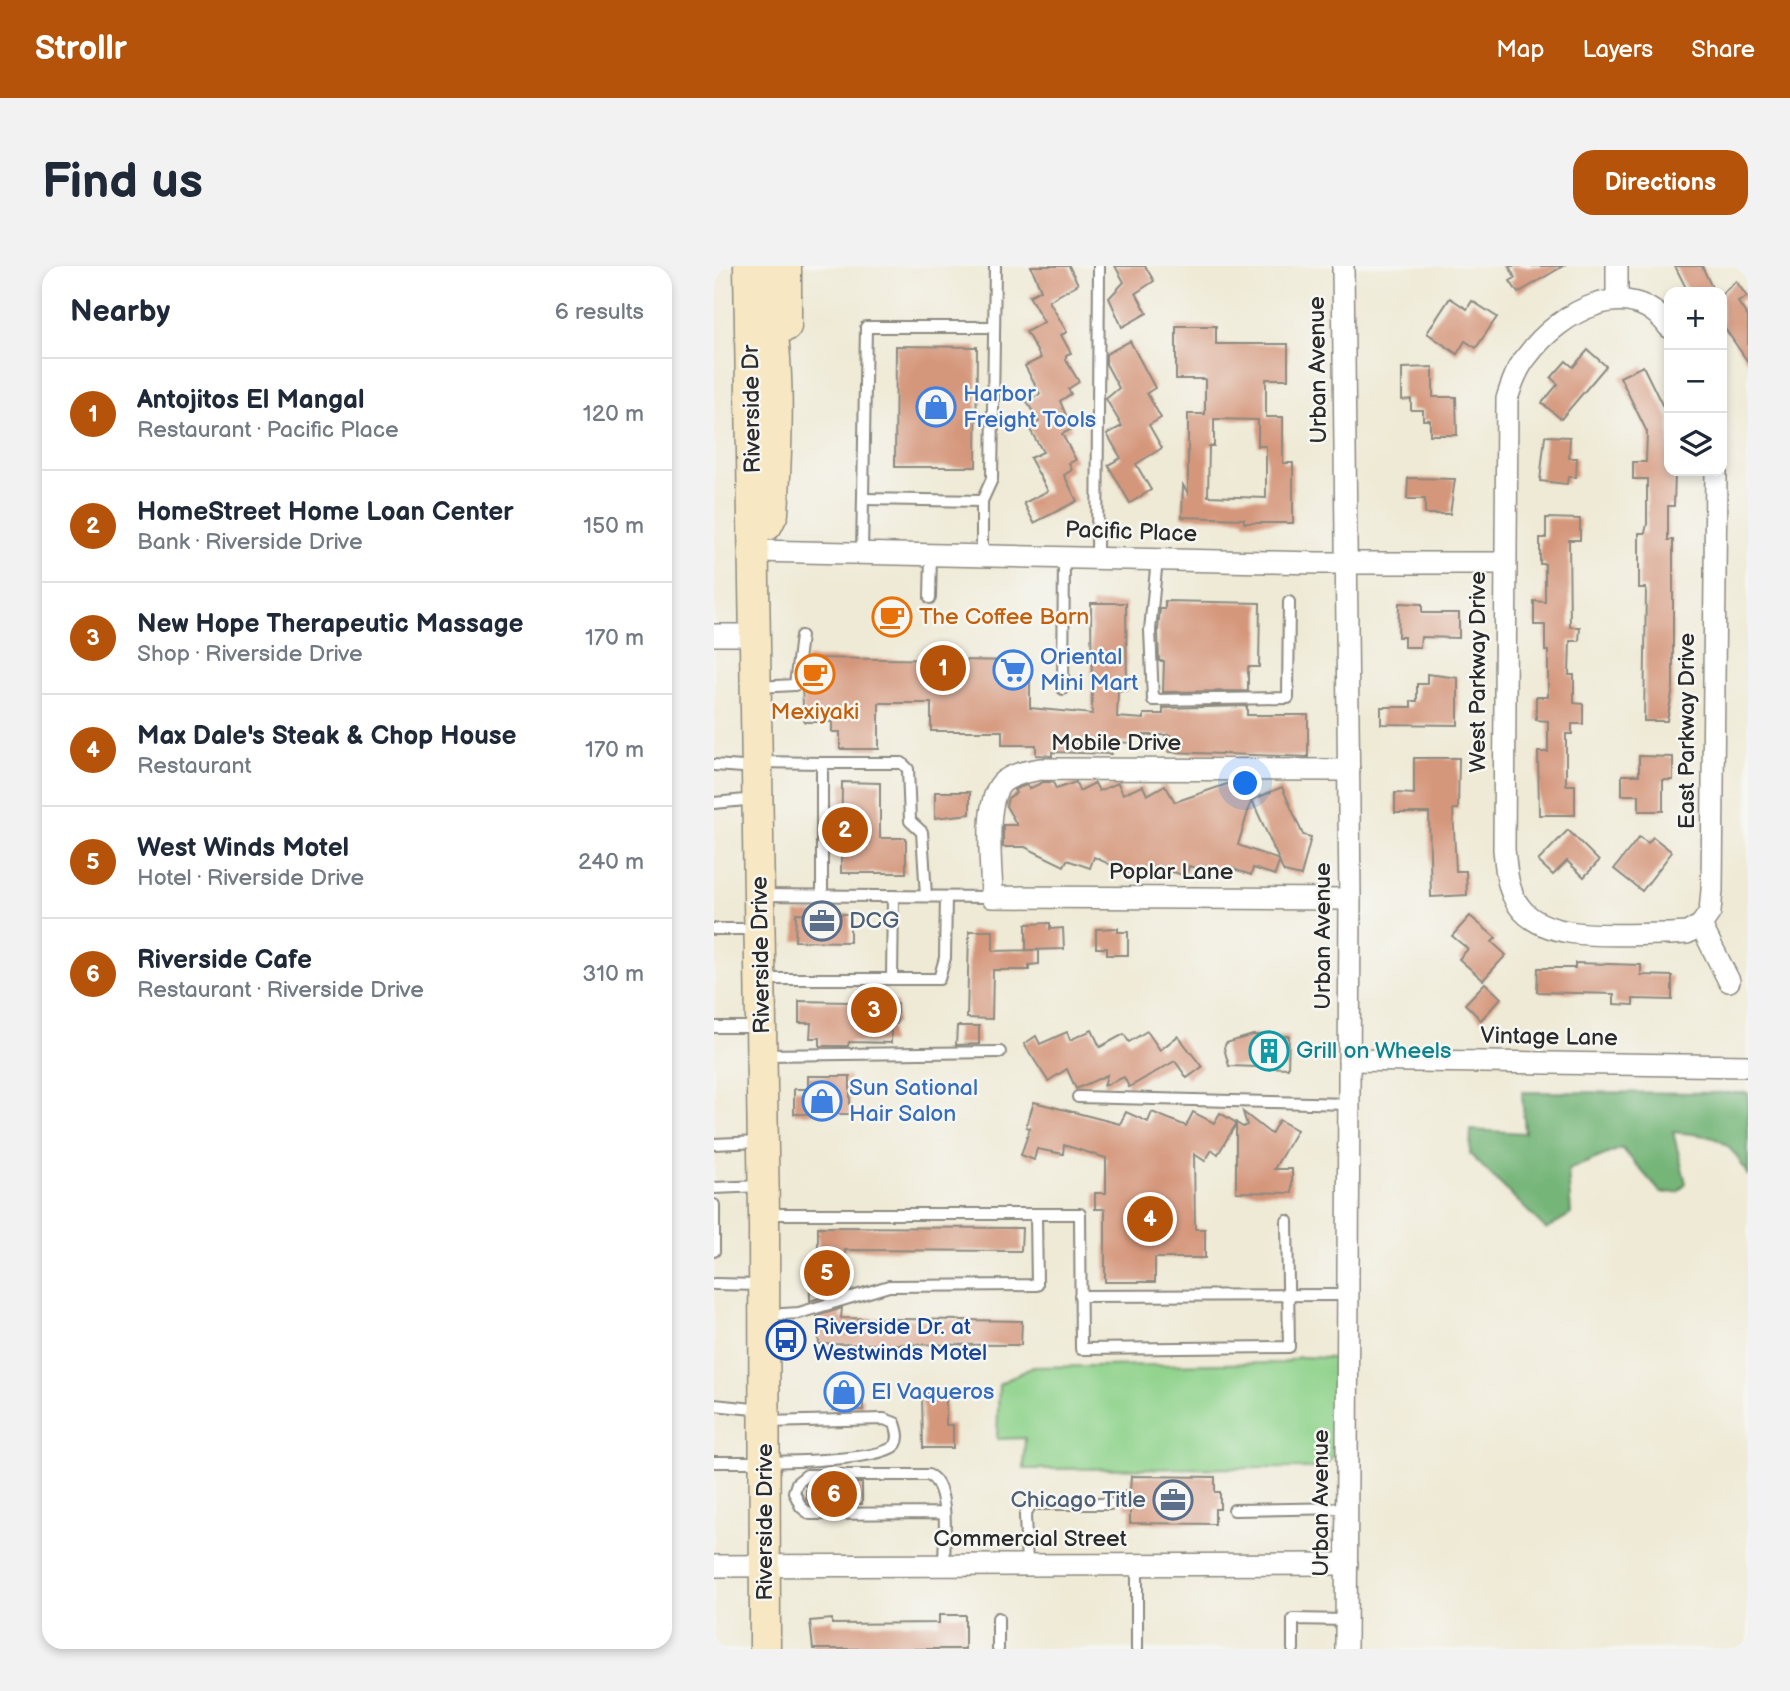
<!DOCTYPE html>
<html lang="en">
<head>
<meta charset="utf-8">
<style>
  body { margin:0; font-family:"Balsamiq Sans",sans-serif; background:#f2f2f3; color:#1f2937 }
  .controls { position:absolute; right:21px; top:21px; display:grid; overflow:hidden; border-radius:14px; box-shadow:0 4px 10px #0003 }
  .controls button { width:63px; height:63px; display:grid; place-items:center; padding:0; border:0; border-bottom:2px solid #e0e1e3; background:#fff; color:#1f2937; font:35px sans-serif }
  .you { position:absolute; left:532px; top:518px; width:24px; height:24px; margin:-18px; border:5px solid #fff; border-radius:50%; background:#1a73e8; box-shadow:0 0 0 10px #1a73e833 }
  .badge { display:grid; place-items:center; width:46px; height:46px; border-radius:50%; background:#b45309; color:#fff; font-size:23px; font-weight:700 }
  .pin { position:absolute; translate:-50% -50%; border:4px solid #fff; box-shadow:0 2px 7px #0006 }
  .list { margin:0; padding:0; list-style:none }
  h2 { display:flex; justify-content:space-between; align-items:center; height:91px; margin:0; padding:0 28px; font-size:30px }
  h2 small { font-size:23px; font-weight:400; color:#747a83 }
  .list li { display:grid; grid-template-columns:46px 1fr auto; gap:21px; align-items:center; box-sizing:border-box; height:112px; padding:0 28px; border-top:2px solid #e0e1e3 }
  .list b { display:block; font-size:26px; white-space:nowrap }
  .list p { margin:0; font-size:23px; white-space:nowrap; color:#747a83 }
  .list em { font-size:23px; font-style:normal; color:#747a83 }
  .icon { flex:none; width:38px; height:38px; fill:none; stroke:currentColor; stroke-width:2; stroke-linecap:round; stroke-linejoin:round }
  .map { position:relative; flex:none; width:1034px; height:1383px; overflow:hidden; border-radius:21px }
  header { display:flex; align-items:center; gap:42px; box-sizing:border-box; height:98px; padding:0 35px; background:#b45309; color:#fff }
  header strong { font-size:33px }
  nav { display:flex; gap:38px; margin-inline-start:auto; font-size:24px }
  .intro { display:flex; align-items:center; justify-content:space-between; box-sizing:border-box; height:168px; padding:0 42px }
  h1 { margin:0; font-size:49px }
  .button { padding:18px 32px; border-radius:21px; background:#b45309; color:#fff; font-size:24px; font-weight:700 }
  main { display:flex; gap:42px; padding:0 42px }
  aside { flex:1; background:#fff; border-radius:21px; box-shadow:0 4px 10px #0003 }
  .map>svg:first-child { display:block }
  .green { fill:#90d38c; stroke:#5e7f5c; stroke-width:2 }
  .forest { fill:#74b578; stroke:#507052; stroke-width:2 }
  .building { fill:#d5977c; fill-rule:evenodd }
  .lines { fill:none; stroke-linecap:round; stroke-linejoin:round }
  .service-casing { stroke:#8d8a80; stroke-width:14 }
  .minor-casing { stroke:#8d8a80; stroke-width:24 }
  .secondary-casing { stroke:#8d8a80; stroke-width:33 }
  .service { stroke:#fff; stroke-width:10 }
  .minor { stroke:#fff; stroke-width:21 }
  .secondary { stroke:#f7e8c3; stroke-width:30 }
  .labels { text-anchor:middle; dominant-baseline:central; stroke-width:5; stroke-linejoin:round; paint-order:stroke }
  .street-label { font-size:23px; fill:#2b2b2b; stroke:#f6f6f2 }
  .shop-label { font-size:23px; fill:#366cbe; stroke:#f6f6f2; text-anchor:start }
  .food-label { font-size:23px; fill:#c56008; stroke:#f6f6f2; text-anchor:start }
  .service-label { font-size:23px; fill:#4e5e75; stroke:#f6f6f2; text-anchor:start }
  .culture-label { font-size:23px; fill:#0d838f; stroke:#f6f6f2; text-anchor:start }
  .transit-label { font-size:23px; fill:#164399; stroke:#f6f6f2; text-anchor:start }
</style>
</head>
<body>
<header>
<strong>Strollr</strong>
<nav><a>Map</a><a>Layers</a><a>Share</a></nav>
</header>
<div class="intro"><h1>Find us</h1><a class="button">Directions</a></div>
<main>
<aside>
<h2>Nearby<small>6 results</small></h2>
<ul class="list">
<li><span class="badge">1</span><div><b>Antojitos El Mangal</b><p>Restaurant · Pacific Place</p></div><em>120 m</em></li>
<li><span class="badge">2</span><div><b>HomeStreet Home Loan Center</b><p>Bank · Riverside Drive</p></div><em>150 m</em></li>
<li><span class="badge">3</span><div><b>New Hope Therapeutic Massage</b><p>Shop · Riverside Drive</p></div><em>170 m</em></li>
<li><span class="badge">4</span><div><b>Max Dale's Steak &amp; Chop House</b><p>Restaurant</p></div><em>170 m</em></li>
<li><span class="badge">5</span><div><b>West Winds Motel</b><p>Hotel · Riverside Drive</p></div><em>240 m</em></li>
<li><span class="badge">6</span><div><b>Riverside Cafe</b><p>Restaurant · Riverside Drive</p></div><em>310 m</em></li>
</ul>
</aside>
<div class="map">
<svg width="1034" height="1383" viewBox="0 0 1034 1383">
  <rect width="100%" height="100%" fill="#f6f6f2"/>
  <filter id="ink" filterUnits="userSpaceOnUse"><feTurbulence type="fractalNoise" baseFrequency=".0143" numOctaves="2"/><feDisplacementMap in="SourceGraphic" scale="14" xChannelSelector="R" yChannelSelector="G"/><feConvolveMatrix kernelMatrix="1 2 1 2 8 2 1 2 1" color-interpolation-filters="sRGB"/></filter>
  <filter id="wash" filterUnits="userSpaceOnUse"><feTurbulence type="fractalNoise" baseFrequency=".00686" numOctaves="4" result="noise"/><feDisplacementMap in="SourceGraphic" scale="28" xChannelSelector="R" yChannelSelector="G"/><feGaussianBlur stdDeviation="1.57" result="paint"/><feColorMatrix in="noise" values="0 0 0 0 0 0 0 0 0 0 0 0 0 0 0 0 0 1.4 0 .05"/><feComposite in="paint" operator="in"/></filter>
  <g filter="url(#wash)">
    <rect width="100%" height="100%" fill="#efead6"/>
    <!-- green -->
    <polygon class="green" points="585,1091 619,1092 619,1191 607,1202 310,1203 311,1172 283,1173 285,1118 319,1101 569,1097"/>
    <!-- forest -->
    <path class="forest" d="M 808,826 L 1034,827 L 1034,910 C 1014,869 1000,870 959,866 L 972,917 L 964,926 L 947,927 L 908,882 L 854,904 L 857,948 L 832,963 L 756,888 L 757,864 L 811,867 Z"/>
    <g id="blocks">
      <!-- building -->
      <g class="building">
        <polygon points="317,0 355,0 364,18 335,35 353,66 347,69 357,87 352,89 352,94 365,116 354,123 357,128 346,135 358,163 348,168 362,194 355,197 358,204 350,209 363,235 320,257 310,237 334,225 316,192 329,186 315,162 325,156 313,136 326,128 311,100 327,92 312,66 330,56 315,30 327,24"/>
        <polygon points="401,0 431,0 440,15 422,27 433,47 408,61 395,32 410,16"/>
        <polygon points="795,0 849,0 804,27 796,15 801,12"/>
        <polygon points="961,0 988,0 1000,26 974,26"/>
        <polygon points="1022,15 1033,31 1024,36 1034,51 1034,96 1008,58 1008,28"/>
        <polygon points="736,32 753,43 758,35 783,51 762,82 751,75 743,88 713,67"/>
        <path d="M 462,60 L 502,60 L 502,78 L 574,78 L 574,113 L 552,113 L 552,151 L 569,151 L 569,197 L 579,197 L 579,257 L 530,257 L 530,253 L 468,251 L 469,219 L 474,227 L 474,148 L 491,148 L 491,113 L 462,113 ZM 500,153 L 544,154 L 544,180 L 552,180 L 552,232 L 494,230 L 495,180 L 500,180 Z"/>
        <polygon points="416,75 441,122 433,127 447,152 435,159 448,182 422,198 437,224 416,237 394,199 407,192 393,168 408,160 392,133 405,122 392,98 392,88"/>
        <polygon points="182,80 263,81 262,201 181,201"/>
        <polygon points="874,84 892,100 847,153 828,137 844,118 837,112 852,95 859,101"/>
        <polygon points="929,100 955,153 955,205 961,205 960,240 954,240 954,274 959,274 959,422 953,455 930,455 932,322 925,322 925,267 931,267 933,258 933,213 919,213 919,196 932,196 933,166 906,111"/>
        <polygon points="719,101 719,131 742,131 743,169 716,169 716,154 709,154 709,144 697,144 697,133 688,134 688,102"/>
        <polygon points="831,170 856,171 855,192 863,192 862,211 854,211 853,218 826,215"/>
        <polygon points="694,212 741,213 736,248 711,248 711,233 693,233"/>
        <polygon points="832,252 866,253 866,274 855,274 856,361 866,361 865,375 856,375 855,409 860,409 860,437 869,438 869,458 858,458 858,468 852,468 852,519 861,519 861,549 825,549 824,486 834,486 834,455 822,454 822,431 834,431 834,385 831,385 831,359 820,359 820,335 831,336 831,298 826,298 826,272 832,272"/>
        <polygon points="451,335 546,337 545,401 534,401 534,425 449,426 450,395 445,395 444,364 446,343 451,343"/>
        <polygon points="377,337 412,337 413,425 404,425 403,451 430,453 430,448 449,448 449,442 533,440 533,449 594,449 594,491 455,486 456,469 419,469 418,477 401,476 397,479 397,488 338,486 338,490 322,489 322,479 288,479 288,465 217,465 217,437 165,437 165,483 126,483 126,466 118,466 118,456 90,456 88,422 92,392 316,395 316,442 378,448"/>
        <polygon points="685,337 708,338 708,347 745,347 745,372 707,371 706,381 690,381 690,371 684,371"/>
        <polygon points="713,408 744,412 744,459 667,458 667,441 697,441 697,435 703,435 703,418 713,418"/>
        <polygon points="925,490 959,491 959,514 949,514 949,545 925,545 925,529 908,529 908,509 925,509"/>
        <polygon points="700,492 745,492 744,543 739,543 742,605 752,605 753,629 717,631 715,547 681,547 681,527 700,528"/>
        <polygon points="128,516 166,517 166,572 192,572 192,607 127,607"/>
        <polygon points="329,516 339,516 342,523 362,516 365,525 381,517 385,525 404,517 409,528 429,520 433,529 451,519 461,536 516,517 523,528 542,519 524,579 565,594 538,534 568,521 589,569 597,571 587,610 570,606 565,596 561,609 539,602 537,609 517,602 516,606 494,600 492,605 475,600 472,610 449,603 447,610 419,603 417,608 380,591 376,602 353,594 350,600 311,581 289,581 289,559 303,559 292,540 294,532 302,527 300,524 304,522 313,519 315,523"/>
        <polygon points="221,526 256,526 256,548 221,552"/>
        <polygon points="854,564 885,595 870,611 853,595 839,609 824,595"/>
        <polygon points="925,571 934,577 939,571 958,586 928,625 900,603"/>
        <polygon points="82,647 136,648 136,676 81,675"/>
        <polygon points="756,650 782,672 778,676 792,689 769,714 745,693 754,683 738,670"/>
        <polygon points="336,657 336,663 349,662 350,683 312,684 312,658"/>
        <polygon points="404,662 404,666 414,666 414,689 393,689 393,682 382,682 382,663"/>
        <polygon points="255,665 279,665 279,685 325,684 325,698 315,699 315,704 279,704 278,753 253,752"/>
        <polygon points="861,697 927,699 927,709 958,710 958,734 919,733 919,739 900,738 900,728 823,726 824,702 861,702"/>
        <polygon points="771,717 787,732 767,754 751,738"/>
        <polygon points="85,735 183,737 183,758 177,758 177,777 135,776 134,780 106,780 106,772 96,772 97,757 85,757"/>
        <polygon points="243,760 265,760 265,778 242,779"/>
        <polygon points="378,764 386,781 410,768 415,776 433,765 446,784 464,770 488,801 473,812 461,795 415,821 410,811 390,820 393,809 362,823 353,803 334,815 310,778 322,770 326,778 353,766 356,774"/>
        <polygon points="539,769 575,770 574,802 515,800 510,782 512,777"/>
        <polygon points="94,810 136,810 136,848 80,848 80,823 94,823"/>
        <polygon points="320,836 406,858 412,846 434,856 438,846 472,860 479,846 500,857 506,847 529,861 533,859 529,846 557,868 565,854 583,864 560,903 578,903 578,927 522,926 522,858 504,888 498,884 491,895 480,888 481,963 491,963 491,992 441,992 441,1016 391,1016 391,943 381,943 381,927 392,927 392,892 350,879 349,888 323,883 320,894 307,889 316,862 312,861"/>
        <polygon points="104,961 308,962 307,985 131,984 131,1023 96,1035 95,991 104,991"/>
        <polygon points="128,1042 127,1052 308,1055 307,1079 105,1078 103,1050"/>
        <polygon points="118,1112 138,1112 142,1131 149,1131 149,1144 119,1144"/>
        <polygon points="208,1127 232,1127 232,1159 239,1159 239,1182 209,1182"/>
        <polygon points="417,1210 501,1211 501,1226 506,1226 506,1243 501,1243 501,1258 416,1257 416,1242 411,1242 411,1225 416,1225"/>
        <polygon points="96,1217 148,1217 148,1238 96,1238 92,1233 92,1220"/>
        <polygon points="225,1349 251,1349 251,1383 99,1383 96,1355 118,1353 118,1358 225,1357"/>
      </g>
    </g>
  </g>
  <g filter="url(#ink)">
    <use href="#blocks" fill-opacity="0" stroke="#8d8a80" stroke-width="2"/>
    <g class="lines">
      <!-- service casing -->
      <g class="service-casing">
        <g id="service">
          <polyline points="149,233 268,235 268,289"/>
          <polyline points="268,235 278,213 281,0"/>
          <polyline points="148,287 152,61 280,61"/>
          <polyline points="383,291 385,0"/>
          <polyline points="443,293 436,364 439,434 574,432 575,336"/>
          <polyline points="216,332 217,288"/>
          <polyline points="43,421 81,419 87,370"/>
          <polyline points="349,423 350,290"/>
          <polyline points="44,496 108,497"/>
          <polyline points="0,499 43,502"/>
          <polyline points="0,537 42,533"/>
          <polyline points="46,629 278,631"/>
          <polyline points="108,629 108,497 188,497 194,503 196,555 208,566 212,630"/>
          <polyline points="0,663 43,663"/>
          <polyline points="50,713 225,713 231,692 232,631"/>
          <polyline points="178,713 179,630"/>
          <polyline points="0,761 46,761"/>
          <polyline points="51,789 286,786"/>
          <polyline points="364,831 634,838"/>
          <polyline points="0,878 46,876"/>
          <polyline points="0,922 47,920"/>
          <polyline points="0,939 0,985"/>
          <polyline points="53,948 366,948 367,1083 575,1081 573,955"/>
          <polyline points="0,1018 47,1019"/>
          <polyline points="366,1030 634,1029"/>
          <polyline points="53,1049 85,1047 175,1020 323,1019 322,948"/>
          <polyline points="0,1139 49,1144"/>
          <path d="M 0,1196 C 28,1196 168,1198 182,1178 C 186,1171 183,1164 181,1157 L 170,1153 L 52,1156"/>
          <polyline points="520,1244 633,1242"/>
          <path d="M 230,1247 L 96,1248 L 87,1241 L 80,1226 L 83,1217 L 93,1209 L 214,1209 C 237,1218 230,1277 230,1299"/>
          <polyline points="313,1299 311,1249 317,1238 396,1238"/>
          <polyline points="423,1299 423,1383"/>
          <polyline points="284,1383 284,1352"/>
          <polyline points="579,1383 579,1353 633,1354"/>
        </g>
      </g>
      <!-- minor casing -->
      <g class="minor-casing">
        <g id="minor">
          <polyline points="629,0 636,633 632,1383"/>
          <polyline points="903,32 903,0"/>
          <path d="M 955,61 C 915,7 846,46 814,89 C 803,102 798,117 793,133 L 790,583 C 792,602 793,624 805,640 C 832,679 913,667 956,668 L 973,667 L 987,659"/>
          <polyline points="1002,205 998,624 996,646 987,659 1015,715"/>
          <polyline points="41,285 604,297 791,297"/>
          <polyline points="0,369 42,369"/>
          <path d="M 635,504 L 326,503 C 313,506 301,507 290,515 C 268,532 278,604 278,631 L 636,633"/>
          <polyline points="635,794 1034,800"/>
          <polyline points="0,1300 633,1298"/>
        </g>
      </g>
      <!-- secondary casing -->
      <g class="secondary-casing">
        <g id="secondary">
          <polyline points="35,0 50,948 51,1383"/>
          <path d="M 48,4 C 67,84 64,164 59,247 L 53,259"/>
          <polyline points="72,60 72,0"/>
        </g>
      </g>
      <!-- service -->
      <use href="#service" class="service"/>
      <!-- minor -->
      <use href="#minor" class="minor"/>
      <!-- secondary -->
      <use href="#secondary" class="secondary"/>
    </g>
  </g>
  <!-- icons -->
  <defs>
    <g id="shop-ring" transform="scale(2.0125)"><circle r="9.5" fill="#f6f6f2" stroke="#3f7fe0" stroke-width="1.5"/><path d="M-5-2.5h2.3a2.7 3.5 0 0 1 5.4 0H5L5.5 6h-11ZM-1.5-2.5h3a1.5 2.3 0 0 0-3 0Z" fill="#3f7fe0"/></g>
    <g id="cafe-ring" transform="scale(2.0125)"><circle r="9.5" fill="#f6f6f2" stroke="#e8710a" stroke-width="1.5"/><path d="M-5.5-4.5H6V0H3Q3 3.5 0 3.5H-2.5Q-5.5 3.5-5.5 0ZM3-3.2v2h1.7v-2ZM-6 4.5H4V6H-6Z" fill="#e8710a"/></g>
    <g id="supermarket-ring" transform="scale(2.0125)"><circle r="9.5" fill="#f6f6f2" stroke="#3f7fe0" stroke-width="1.5"/><path d="M-6-5.5h2.5l.6 2H6L4.5 2H-2.5L-4.4-4H-6ZM-1.5 3.2a1.3 1.3 0 1 0 .1 0ZM3 3.2a1.3 1.3 0 1 0 .1 0Z" fill="#3f7fe0"/></g>
    <g id="office-ring" transform="scale(2.0125)"><circle r="9.5" fill="#f6f6f2" stroke="#5c6f8a" stroke-width="1.5"/><path d="M-6-3h4V-5.5h4V-3h4V5H-6ZM-1-4.5V-3h2v-1.5ZM-6 0V1H6V0Z" fill="#5c6f8a"/></g>
    <g id="building-ring" transform="scale(2.0125)"><circle r="9.5" fill="#f6f6f2" stroke="#0f9aa8" stroke-width="1.5"/><path d="M-4-6H4V6H1V3H-1V6H-4ZM-2.5-4.3h1.7v1.8h-1.7ZM.8-4.3h1.7v1.8H.8ZM-2.5-1h1.7V.8h-1.7ZM.8-1h1.7V.8H.8Z" fill="#0f9aa8"/></g>
    <g id="bus-ring" transform="scale(2.0125)"><circle r="9.5" fill="#f6f6f2" stroke="#1a4fb4" stroke-width="1.5"/><path d="M-5-6H5V4H4V6H2V4H-2V6H-4V4H-5ZM-3.5-4V0h7V-4ZM-3.5 1.2v1.5H-2V1.2ZM2 1.2v1.5H3.5V1.2Z" fill="#1a4fb4"/></g>
  </defs>
  <g fill-rule="evenodd">
    <use href="#shop-ring" x="222" y="141"/>
    <use href="#cafe-ring" x="178" y="351"/>
    <use href="#supermarket-ring" x="299" y="404"/>
    <use href="#cafe-ring" x="101" y="408"/>
    <use href="#office-ring" x="108" y="655"/>
    <use href="#building-ring" x="555" y="785"/>
    <use href="#shop-ring" x="108" y="835"/>
    <use href="#bus-ring" x="72" y="1074"/>
    <use href="#shop-ring" x="130" y="1126"/>
    <use href="#office-ring" x="459" y="1234"/>
  </g>
  <g class="labels">
    <!-- street labels -->
    <g class="street-label">
      <text transform="translate(604 104) rotate(-91)">Urban Avenue</text>
      <text transform="translate(38 143) rotate(-91)">Riverside Dr</text>
      <text transform="translate(417 266) rotate(2)">Pacific Place</text>
      <text transform="translate(764 406) rotate(-90)">West Parkway Drive</text>
      <text transform="translate(973 465) rotate(-90)">East Parkway Drive</text>
      <text x="402" y="477">Mobile Drive</text>
      <text x="457" y="606">Poplar Lane</text>
      <text transform="translate(609 670) rotate(-90)">Urban Avenue</text>
      <text transform="translate(47 689) rotate(-91)">Riverside Drive</text>
      <text transform="translate(835 771) rotate(1)">Vintage Lane</text>
      <text transform="translate(607 1237) rotate(-90)">Urban Avenue</text>
      <text transform="translate(51 1256) rotate(-90)">Riverside Drive</text>
      <text x="316" y="1273">Commercial Street</text>
    </g>
    <!-- shop labels -->
    <g class="shop-label">
      <text x="249" y="128">Harbor<tspan x="249" dy="26">Freight Tools</tspan></text>
      <text x="326" y="391">Oriental<tspan x="326" dy="26">Mini Mart</tspan></text>
      <text x="135" y="822">Sun Sational<tspan x="135" dy="26">Hair Salon</tspan></text>
      <text x="157" y="1126">El Vaqueros</text>
    </g>
    <!-- food labels -->
    <g class="food-label">
      <text x="205" y="351">The Coffee Barn</text>
      <text x="101" y="446" text-anchor="middle">Mexiyaki</text>
    </g>
    <!-- service labels -->
    <g class="service-label">
      <text x="135" y="655">DCG</text>
      <text x="432" y="1234" text-anchor="end">Chicago Title</text>
    </g>
    <!-- culture labels -->
    <g class="culture-label">
      <text x="582" y="785">Grill on Wheels</text>
    </g>
    <!-- transit labels -->
    <g class="transit-label">
      <text x="99" y="1061">Riverside Dr. at<tspan x="99" dy="26">Westwinds Motel</tspan></text>
    </g>
  </g>
</svg>
<div class="controls">
<button>+</button>
<button>−</button>
<button><svg class="icon" aria-label="layers" viewBox="0 0 24 24"><path d="M12 4l9 5-9 5-9-5zM3 14l9 5 9-5"/></svg></button>
</div>
<div class="you"></div>
<div class="pin badge" style="left:229px;top:402px">1</div>
<div class="pin badge" style="left:131px;top:564px">2</div>
<div class="pin badge" style="left:160px;top:744px">3</div>
<div class="pin badge" style="left:436px;top:953px">4</div>
<div class="pin badge" style="left:113px;top:1007px">5</div>
<div class="pin badge" style="left:120px;top:1228px">6</div>
</div>
</main>
</body>
</html>
